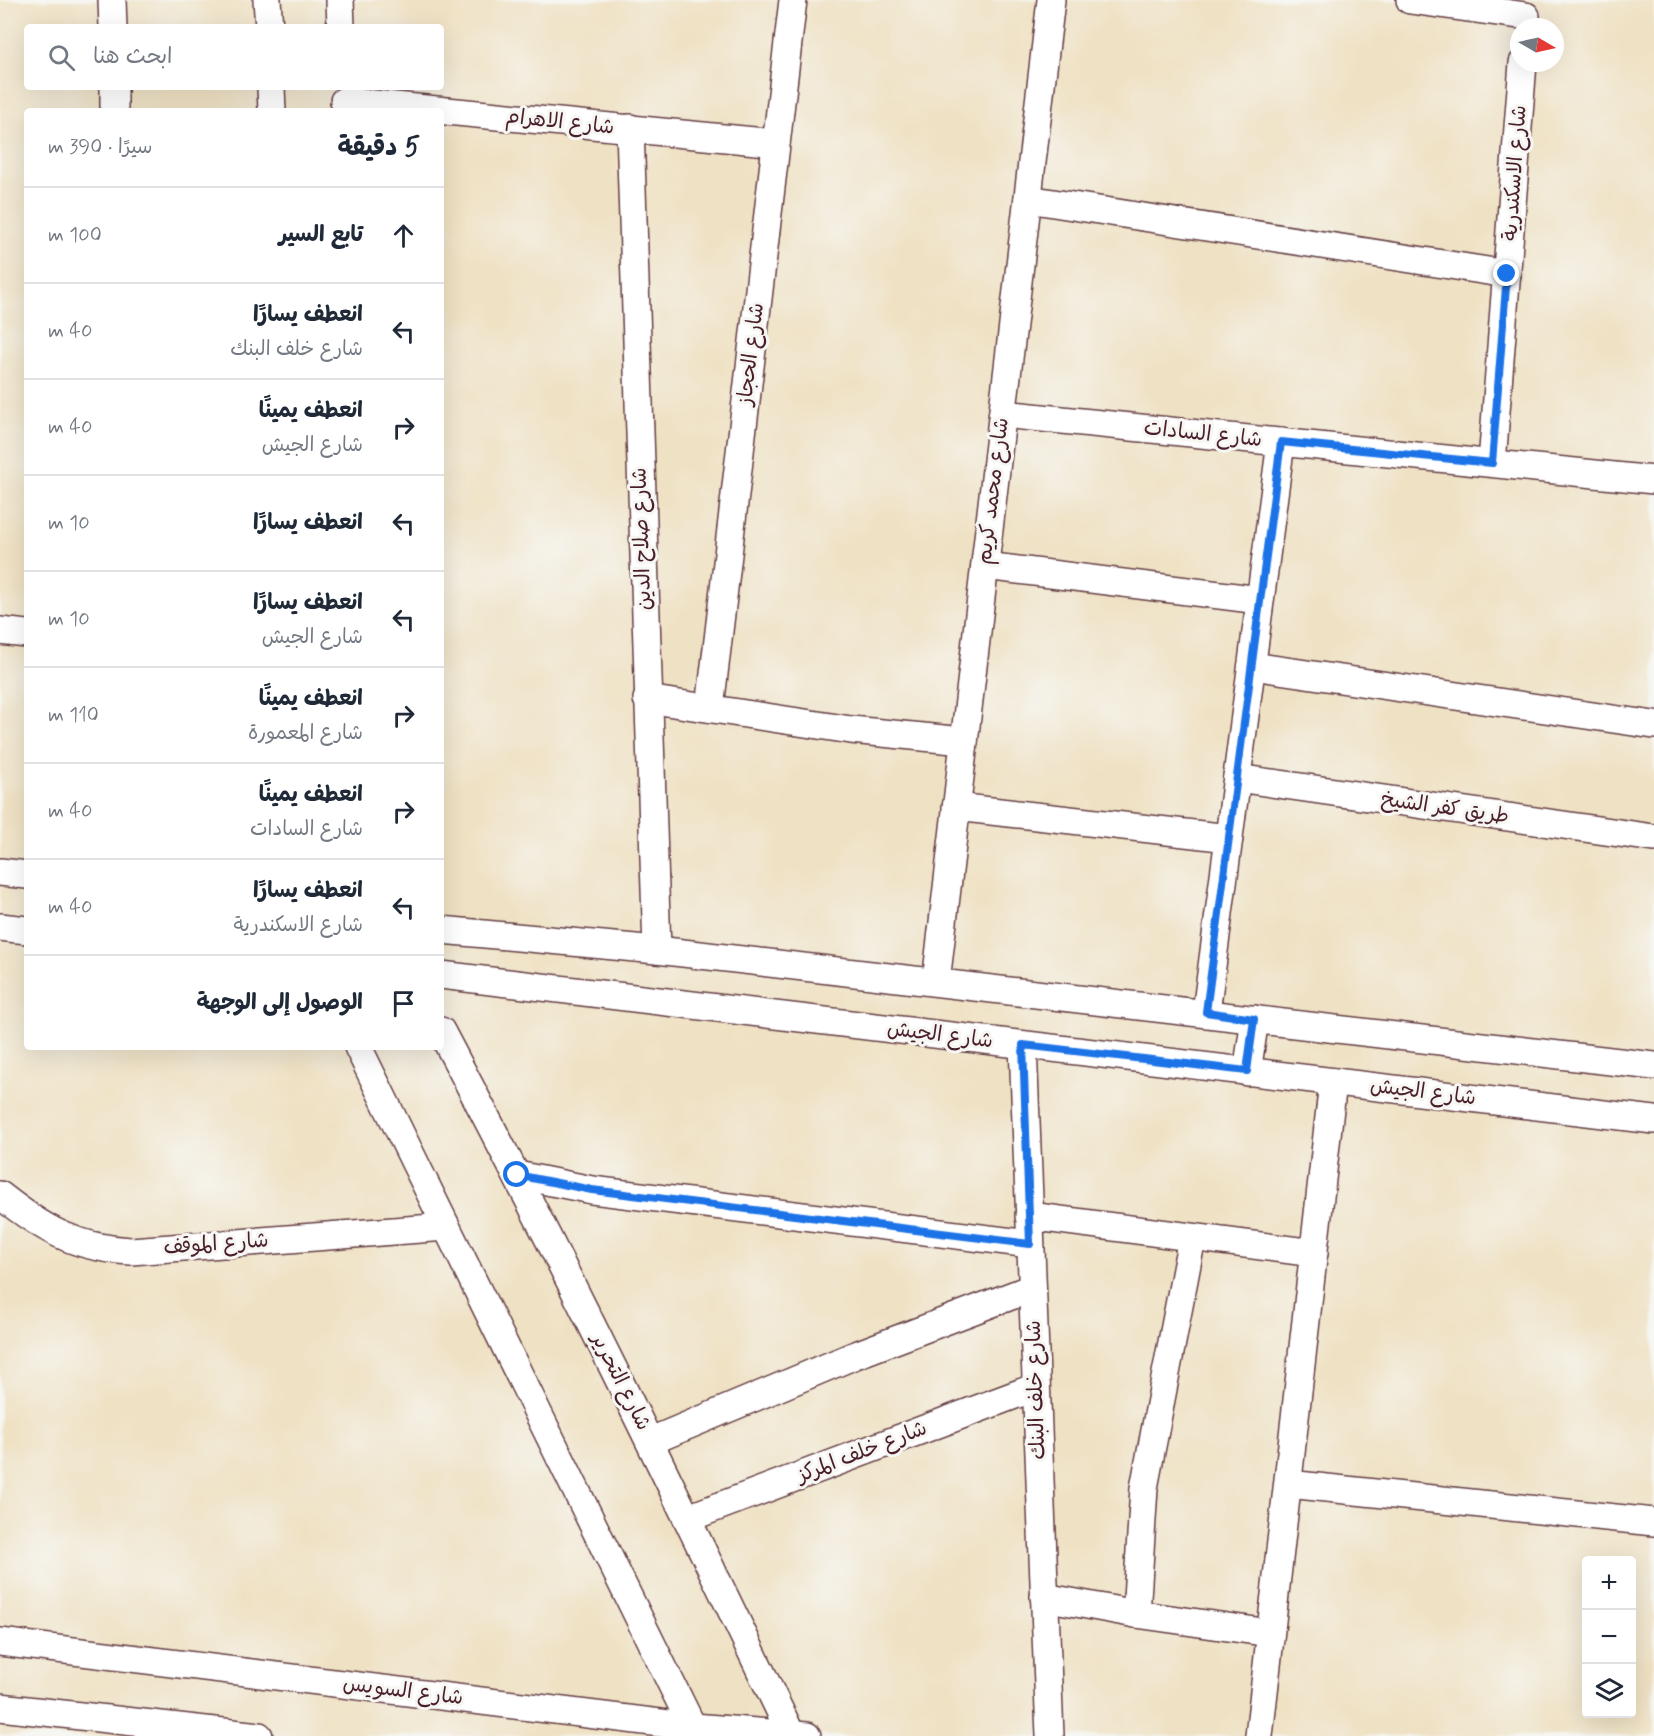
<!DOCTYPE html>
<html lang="ar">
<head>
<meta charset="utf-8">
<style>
  body { margin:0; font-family:Mynerve,"Playpen Sans Arabic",sans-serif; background:#f6f6f7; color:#1f2937; direction:rtl }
  .controls { position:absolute; right:18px; bottom:18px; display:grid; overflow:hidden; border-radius:6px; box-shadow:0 6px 24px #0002 }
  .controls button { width:54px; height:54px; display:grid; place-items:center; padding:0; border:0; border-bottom:2px solid #e0e1e3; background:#fff; color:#1f2937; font:30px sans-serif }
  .compass { position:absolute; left:1510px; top:18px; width:54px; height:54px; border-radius:50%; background:#fff; box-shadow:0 6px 24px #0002; rotate:99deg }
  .stop { position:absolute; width:18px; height:18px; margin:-14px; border:4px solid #1a73e8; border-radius:50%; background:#fff }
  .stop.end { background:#1a73e8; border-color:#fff; box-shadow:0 2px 6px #0008 }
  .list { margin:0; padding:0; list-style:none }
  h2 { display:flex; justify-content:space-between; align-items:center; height:78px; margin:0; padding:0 24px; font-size:26px }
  h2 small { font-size:20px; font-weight:400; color:#747a83 }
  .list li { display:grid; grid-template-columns:39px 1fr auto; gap:18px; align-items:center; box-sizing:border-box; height:96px; padding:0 24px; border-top:2px solid #e0e1e3 }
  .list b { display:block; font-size:22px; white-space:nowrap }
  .list p { margin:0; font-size:20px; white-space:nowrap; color:#747a83 }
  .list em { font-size:20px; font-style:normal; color:#747a83 }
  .icon { flex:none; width:33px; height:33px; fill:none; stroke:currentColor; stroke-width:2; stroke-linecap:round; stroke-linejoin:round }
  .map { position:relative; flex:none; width:1654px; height:1736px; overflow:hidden; direction:ltr }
  .search { position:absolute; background:#fff; box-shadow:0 6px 24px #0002; left:24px; top:24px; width:420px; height:66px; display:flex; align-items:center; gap:15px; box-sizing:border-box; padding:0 21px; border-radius:6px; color:#747a83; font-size:22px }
  .panel { position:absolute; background:#fff; box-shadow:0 6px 24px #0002; left:24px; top:108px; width:420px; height:942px; border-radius:6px; direction:rtl }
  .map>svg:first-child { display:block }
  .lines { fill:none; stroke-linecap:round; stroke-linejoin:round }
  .minor-casing { stroke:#633c42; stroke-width:30 }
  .minor { stroke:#fff; stroke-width:27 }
  .route { stroke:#1a73e8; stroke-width:8 }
  .labels { text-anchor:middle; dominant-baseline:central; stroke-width:6; stroke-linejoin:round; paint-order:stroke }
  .street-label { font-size:21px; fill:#4a1f2b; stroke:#f6f6f2 }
</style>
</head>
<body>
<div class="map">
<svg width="1654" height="1736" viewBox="0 0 1654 1736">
  <rect width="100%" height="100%" fill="#f6f6f2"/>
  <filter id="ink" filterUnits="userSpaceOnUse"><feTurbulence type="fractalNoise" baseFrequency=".0167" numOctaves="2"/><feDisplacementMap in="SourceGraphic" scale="12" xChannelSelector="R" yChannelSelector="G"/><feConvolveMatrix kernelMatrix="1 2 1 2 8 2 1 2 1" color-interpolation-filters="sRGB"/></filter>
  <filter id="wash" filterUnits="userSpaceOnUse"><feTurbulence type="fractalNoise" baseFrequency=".008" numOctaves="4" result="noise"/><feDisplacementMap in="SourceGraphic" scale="24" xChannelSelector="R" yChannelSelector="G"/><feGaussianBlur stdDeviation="1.35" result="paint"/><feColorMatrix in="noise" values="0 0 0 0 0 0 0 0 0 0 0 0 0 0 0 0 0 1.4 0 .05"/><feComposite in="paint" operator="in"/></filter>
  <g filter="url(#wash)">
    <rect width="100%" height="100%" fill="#efe1c3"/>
  </g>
  <g filter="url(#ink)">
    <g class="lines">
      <!-- minor casing -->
      <g class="minor-casing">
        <g id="minor">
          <polyline points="112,0 113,27"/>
          <polyline points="267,0 269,27"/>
          <polyline points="340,0 341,27"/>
          <polyline points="1410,0 1526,16"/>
          <polyline points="114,87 114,111"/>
          <polyline points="271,87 272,111"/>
          <polyline points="344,101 776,143"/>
          <polyline points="630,128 657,950"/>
          <polyline points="1028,199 1507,274"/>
          <polyline points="1003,414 1654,480"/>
          <polyline points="1492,463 1523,63"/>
          <polyline points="985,566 1260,600"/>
          <polyline points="0,631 27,634"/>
          <polyline points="1252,666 1654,725"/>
          <polyline points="647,699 851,730 964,741"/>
          <polyline points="710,708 793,0"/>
          <polyline points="1237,778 1654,838"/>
          <polyline points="956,807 1229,838"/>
          <polyline points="0,872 27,875"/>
          <polyline points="0,927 27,930"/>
          <polyline points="441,930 657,950 1654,1066"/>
          <polyline points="441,975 1654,1120"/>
          <polyline points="936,982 1051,0"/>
          <polyline points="1206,1012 1281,442"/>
          <path d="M 441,1031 C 564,1263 678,1499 792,1736"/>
          <polyline points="1023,1045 1050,1736"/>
          <polyline points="358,1047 697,1736"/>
          <polyline points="1247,1072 1255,1019"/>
          <polyline points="517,1175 592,1190 1030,1244"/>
          <path d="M 0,1195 C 43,1229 75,1248 131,1251 L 446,1227"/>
          <polyline points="1029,1216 1314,1253"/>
          <polyline points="651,1441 853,1356 1032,1288"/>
          <polyline points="1288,1484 1654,1522"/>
          <polyline points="688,1518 1036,1387"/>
          <polyline points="1044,1597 1136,1614 1270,1633"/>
          <polyline points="1136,1614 1144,1488 1192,1238"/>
          <polyline points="0,1642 693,1727 807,1736"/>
          <polyline points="0,1707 259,1736"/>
          <polyline points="1259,1736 1333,1082"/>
        </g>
      </g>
      <!-- minor -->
      <use href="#minor" class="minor"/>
    </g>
  </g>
  <g class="lines" filter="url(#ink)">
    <!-- route -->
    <polyline class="route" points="517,1175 592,1190 1030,1244 1023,1045 1247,1071 1254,1019 1206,1012 1281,442 1492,463 1507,274"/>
  </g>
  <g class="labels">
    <!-- street labels -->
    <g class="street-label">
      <text transform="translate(560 122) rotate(6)">شارع الاهرام</text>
      <text transform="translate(1515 173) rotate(-86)">شارع الاسكندرية</text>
      <text transform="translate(751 354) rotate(-83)">شارع الحجاز</text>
      <text transform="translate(1203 434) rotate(6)">شارع السادات</text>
      <text transform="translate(993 491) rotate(-83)">شارع محمد كريم</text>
      <text transform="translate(642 539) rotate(-92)">شارع صلاح الدين</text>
      <text transform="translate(1445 808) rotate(8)">طريق كفر الشيخ</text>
      <text transform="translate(940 1035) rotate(7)">شارع الجيش</text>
      <text transform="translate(1423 1092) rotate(7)">شارع الجيش</text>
      <text transform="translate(216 1244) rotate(-4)">شارع الموقف</text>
      <text transform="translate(621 1382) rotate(63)">شارع التحرير</text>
      <text transform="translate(1036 1390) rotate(-92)">شارع خلف البنك</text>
      <text transform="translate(862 1452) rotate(-21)">شارع خلف المركز</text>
      <text transform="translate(403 1691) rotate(7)">شارع السويس</text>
    </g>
  </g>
</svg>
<div class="controls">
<button>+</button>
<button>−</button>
<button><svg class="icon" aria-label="layers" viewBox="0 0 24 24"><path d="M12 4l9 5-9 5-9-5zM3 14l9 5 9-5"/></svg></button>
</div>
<svg class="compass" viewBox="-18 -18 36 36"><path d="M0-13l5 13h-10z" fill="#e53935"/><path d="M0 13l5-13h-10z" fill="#747a83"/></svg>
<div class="stop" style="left:517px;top:1175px"></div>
<div class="stop end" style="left:1507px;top:274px"></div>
<div class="search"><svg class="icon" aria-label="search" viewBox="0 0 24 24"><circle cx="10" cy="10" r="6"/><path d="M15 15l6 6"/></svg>ابحث هنا</div>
<section class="panel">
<h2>5 دقيقة<small>سيرًا · 390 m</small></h2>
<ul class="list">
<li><svg class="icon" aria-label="ahead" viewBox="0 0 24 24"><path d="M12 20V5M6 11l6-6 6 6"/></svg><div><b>تابع السير</b></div><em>100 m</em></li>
<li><svg class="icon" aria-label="left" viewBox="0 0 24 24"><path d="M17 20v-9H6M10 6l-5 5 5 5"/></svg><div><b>انعطف يسارًا</b><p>شارع خلف البنك</p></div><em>40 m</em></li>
<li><svg class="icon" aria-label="right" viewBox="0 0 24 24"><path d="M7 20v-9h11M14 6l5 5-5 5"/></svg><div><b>انعطف يمينًا</b><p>شارع الجيش</p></div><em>40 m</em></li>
<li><svg class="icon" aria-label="left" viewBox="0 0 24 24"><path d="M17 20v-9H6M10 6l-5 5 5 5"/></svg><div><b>انعطف يسارًا</b></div><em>10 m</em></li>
<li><svg class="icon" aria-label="left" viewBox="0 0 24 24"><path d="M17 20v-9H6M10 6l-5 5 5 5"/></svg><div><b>انعطف يسارًا</b><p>شارع الجيش</p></div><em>10 m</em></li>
<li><svg class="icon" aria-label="right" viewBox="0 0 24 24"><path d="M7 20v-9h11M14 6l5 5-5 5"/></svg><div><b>انعطف يمينًا</b><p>شارع المعمورة</p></div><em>110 m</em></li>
<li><svg class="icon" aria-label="right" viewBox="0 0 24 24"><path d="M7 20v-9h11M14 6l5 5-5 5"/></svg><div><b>انعطف يمينًا</b><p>شارع السادات</p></div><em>40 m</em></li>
<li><svg class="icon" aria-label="left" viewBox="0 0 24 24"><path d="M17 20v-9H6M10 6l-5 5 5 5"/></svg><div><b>انعطف يسارًا</b><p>شارع الاسكندرية</p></div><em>40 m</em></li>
<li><svg class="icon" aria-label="arrive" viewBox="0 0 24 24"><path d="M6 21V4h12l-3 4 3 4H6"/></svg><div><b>الوصول إلى الوجهة</b></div></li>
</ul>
</section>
</div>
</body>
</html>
